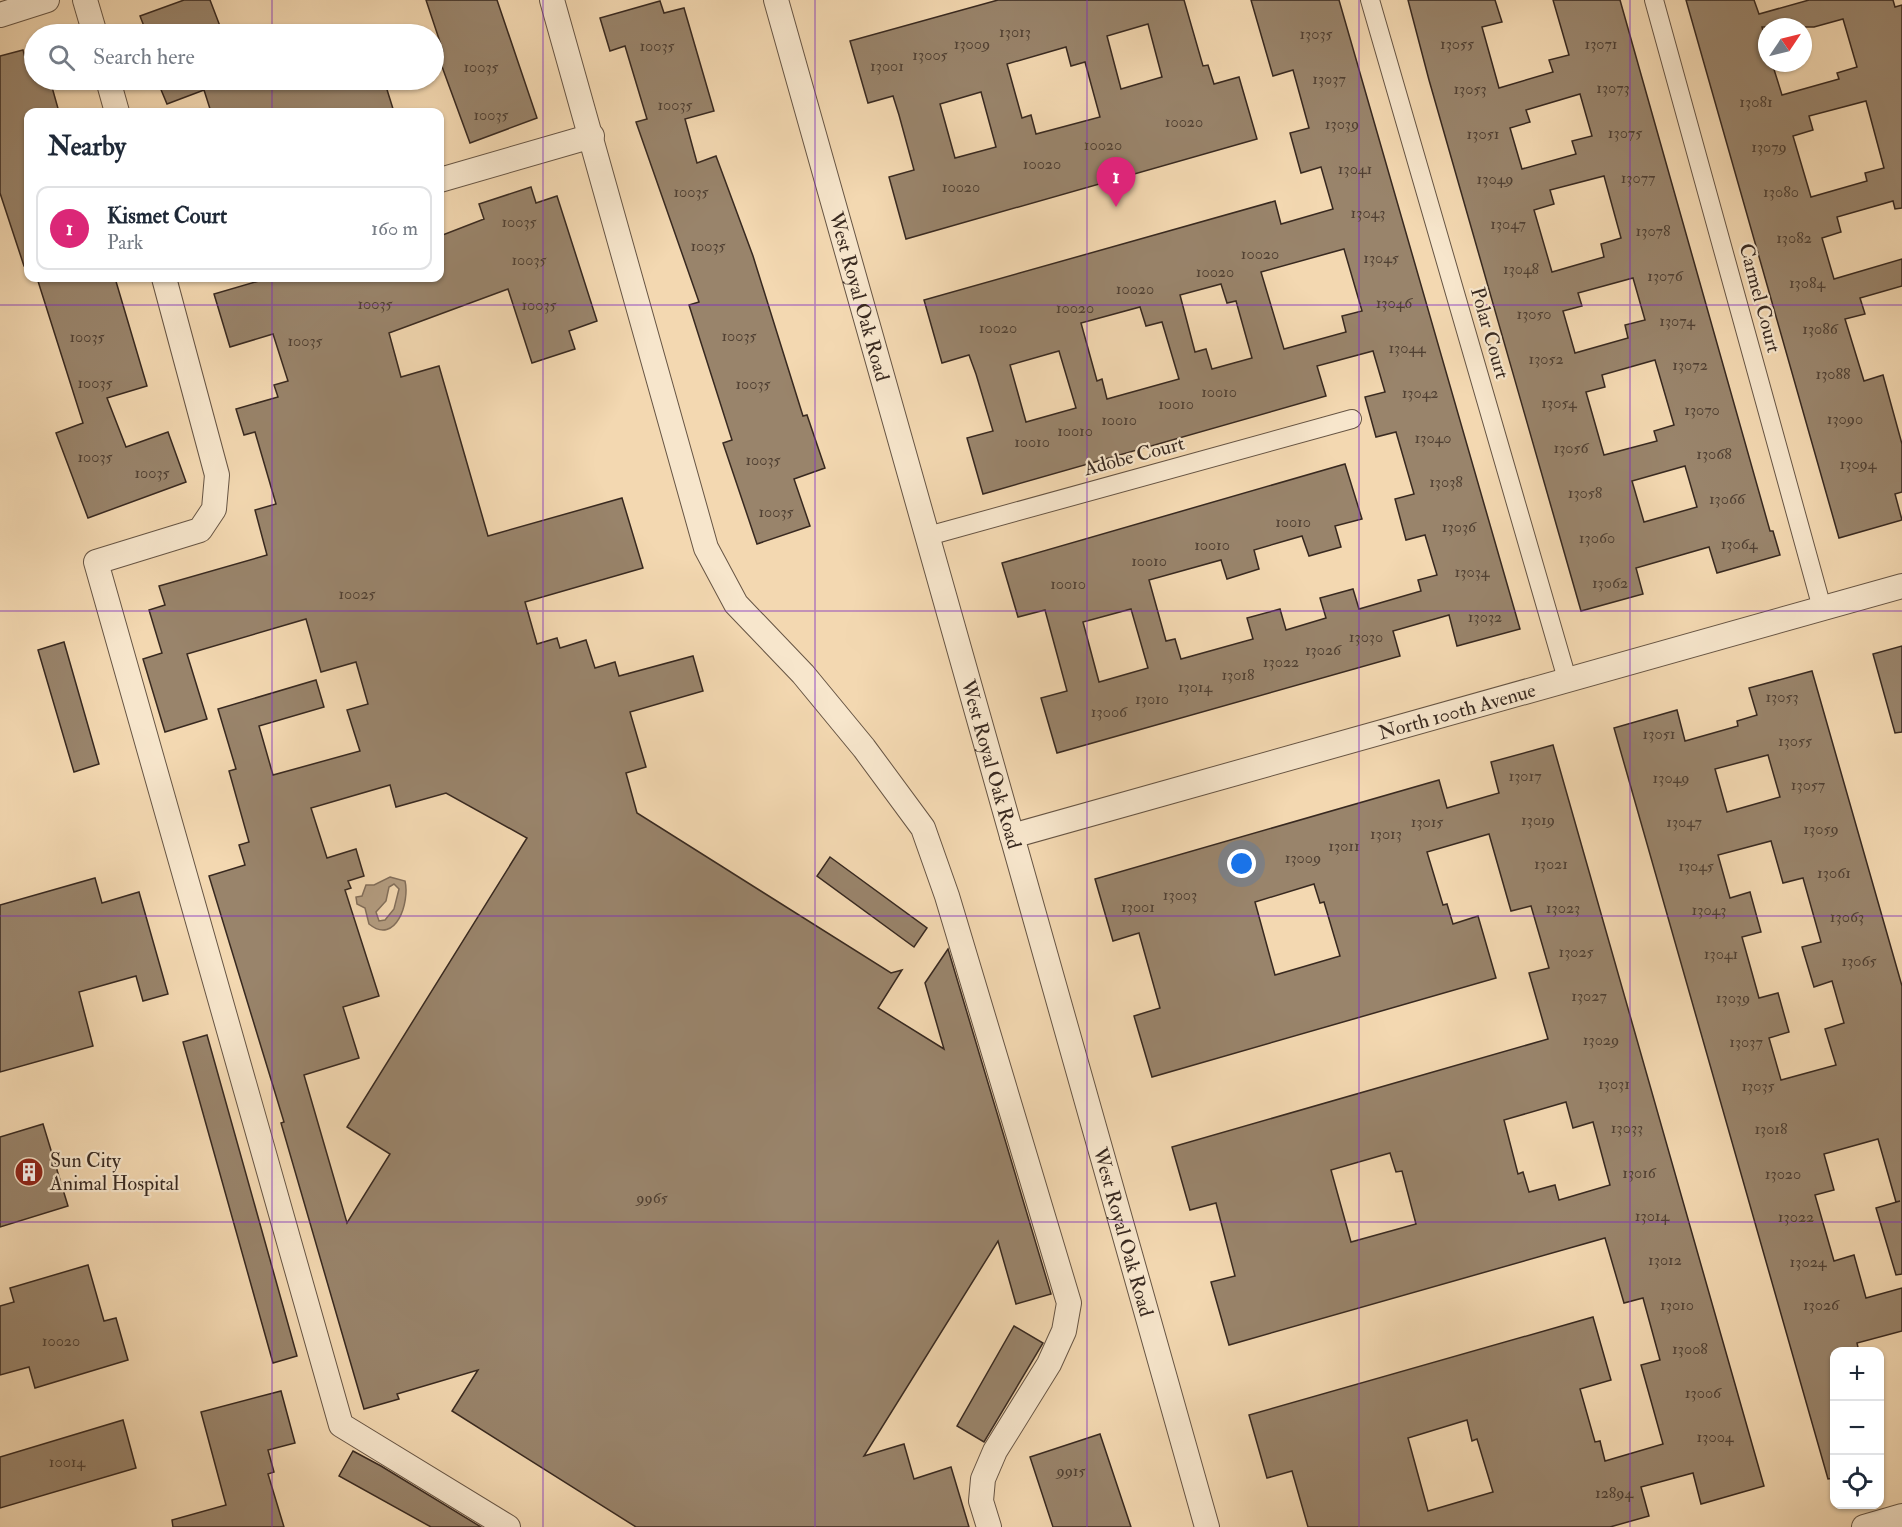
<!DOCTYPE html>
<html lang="en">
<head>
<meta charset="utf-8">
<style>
  body { margin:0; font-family:"IM FELL Double Pica",serif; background:#f2f2f3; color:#1f2937 }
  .controls { position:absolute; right:18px; bottom:18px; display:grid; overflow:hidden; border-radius:12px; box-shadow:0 2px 4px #0004 }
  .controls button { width:54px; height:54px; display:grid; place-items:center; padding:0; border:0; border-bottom:2px solid #e0e1e3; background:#fff; color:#1f2937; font:30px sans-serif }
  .compass { position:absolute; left:1758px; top:18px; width:54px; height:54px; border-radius:50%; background:#fff; box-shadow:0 2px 4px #0004; rotate:55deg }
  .you { position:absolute; left:1242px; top:864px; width:21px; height:21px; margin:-15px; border:4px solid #fff; border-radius:50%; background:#1a73e8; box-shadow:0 0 0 9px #1a73e833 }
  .badge { display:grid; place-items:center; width:39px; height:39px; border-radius:50%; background:#db2777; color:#fff; font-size:20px; font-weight:700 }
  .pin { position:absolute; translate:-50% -50px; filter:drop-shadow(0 2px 3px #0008) }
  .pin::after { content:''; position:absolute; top:32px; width:21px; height:18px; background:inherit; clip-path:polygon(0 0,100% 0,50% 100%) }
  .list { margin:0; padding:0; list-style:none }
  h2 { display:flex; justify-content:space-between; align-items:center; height:78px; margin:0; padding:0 24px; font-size:26px }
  h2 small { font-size:20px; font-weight:400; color:#747a83 }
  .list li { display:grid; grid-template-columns:39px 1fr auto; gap:18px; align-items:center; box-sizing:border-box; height:84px; margin:0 12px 12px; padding:0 12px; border:2px solid #e0e1e3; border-radius:12px }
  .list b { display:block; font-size:22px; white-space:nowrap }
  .list p { margin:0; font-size:20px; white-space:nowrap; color:#747a83 }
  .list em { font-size:20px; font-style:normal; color:#747a83 }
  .icon { flex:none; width:33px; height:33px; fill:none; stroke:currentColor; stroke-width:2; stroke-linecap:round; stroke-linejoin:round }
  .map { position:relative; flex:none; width:1902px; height:1527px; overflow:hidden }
  .search { position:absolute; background:#fff; box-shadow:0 2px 4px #0004; left:24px; top:24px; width:420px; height:66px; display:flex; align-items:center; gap:15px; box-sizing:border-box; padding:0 21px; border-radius:33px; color:#747a83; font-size:22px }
  .panel { position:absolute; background:#fff; box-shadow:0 2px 4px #0004; left:24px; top:108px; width:420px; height:174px; border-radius:12px }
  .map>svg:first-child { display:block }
  .water { fill:#b39c80; stroke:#826e5a; stroke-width:1.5; fill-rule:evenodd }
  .building { fill:#99846b; stroke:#382920; stroke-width:1.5; fill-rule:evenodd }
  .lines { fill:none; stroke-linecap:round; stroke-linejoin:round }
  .pedestrian-casing { stroke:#675544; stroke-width:20 }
  .minor-casing { stroke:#675544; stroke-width:26 }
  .pedestrian { stroke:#f7e6cc; stroke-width:18 }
  .minor { stroke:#f7e6cc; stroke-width:24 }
  .grid { fill:none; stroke:#7b2cbf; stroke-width:1.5; stroke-opacity:0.55 }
  .labels { text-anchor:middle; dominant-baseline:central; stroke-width:4.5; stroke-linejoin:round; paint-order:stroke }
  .number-label { font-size:16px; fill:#504033 }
  .street-label { font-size:20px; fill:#382920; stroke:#f7e6cc }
  .poi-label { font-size:20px; fill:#382920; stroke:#f7e6cc; text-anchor:start }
</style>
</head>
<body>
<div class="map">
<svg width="1902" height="1527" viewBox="0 0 1902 1527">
  <rect width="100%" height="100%" fill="#f3d8b1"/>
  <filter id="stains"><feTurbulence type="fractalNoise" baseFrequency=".00333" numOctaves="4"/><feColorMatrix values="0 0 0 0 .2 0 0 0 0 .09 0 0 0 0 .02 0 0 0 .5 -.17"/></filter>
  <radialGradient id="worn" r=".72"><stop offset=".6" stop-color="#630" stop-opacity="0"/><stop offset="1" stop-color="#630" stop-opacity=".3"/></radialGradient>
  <!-- water -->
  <path class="water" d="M 390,877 L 405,881 C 410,902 396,946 369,924 L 365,908 L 357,904 L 356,897 L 362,896 L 366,885 L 374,885 ZM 394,884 L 399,889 L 394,909 L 385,920 L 379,921 L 376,912 L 386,901 L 389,887 Z"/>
  <!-- building -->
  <g class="building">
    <polygon points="184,0 210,0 223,34 147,34 140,16"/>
    <polygon points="426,0 497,0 537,118 470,143 437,53 443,51"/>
    <path d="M 998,0 L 1184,0 L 1203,66 L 1208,65 L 1214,84 L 1239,77 L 1257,139 L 906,239 L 889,177 L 914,170 L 899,115 L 893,96 L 868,103 L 850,41 ZM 1148,24 L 1162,77 L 1121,89 L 1107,36 ZM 1066,47 L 1071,66 L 1085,62 L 1100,117 L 1036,134 L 1031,115 L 1022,118 L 1007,64 ZM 981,92 L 996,147 L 955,158 L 940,104 Z"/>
    <path d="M 1251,0 L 1339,0 L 1520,629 L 1457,646 L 1449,615 L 1393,631 L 1400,656 L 1057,753 L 1041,698 L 1067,691 L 1045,610 L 1018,617 L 1002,563 L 1345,464 L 1362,519 L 1335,526 L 1341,547 L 1309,556 L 1302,536 L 1254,550 L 1259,569 L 1227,579 L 1221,560 L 1149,580 L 1166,641 L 1175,639 L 1181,659 L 1253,639 L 1247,618 L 1280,609 L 1286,630 L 1326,618 L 1320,598 L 1353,589 L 1359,609 L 1421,591 L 1418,580 L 1437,575 L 1425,535 L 1406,540 L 1395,499 L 1414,494 L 1396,432 L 1376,437 L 1365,397 L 1385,392 L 1373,351 L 1317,366 L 1326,396 L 983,494 L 967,438 L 993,431 L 976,374 L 969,355 L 942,363 L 924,300 L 1275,201 L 1281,224 L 1333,209 L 1321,167 L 1301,173 L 1290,133 L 1309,128 L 1293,70 L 1273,76 ZM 1344,249 L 1362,311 L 1342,316 L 1346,332 L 1284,349 L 1261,272 ZM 1221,284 L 1227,303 L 1236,301 L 1252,358 L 1212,369 L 1206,349 L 1195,352 L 1180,295 ZM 1140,307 L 1146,326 L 1162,322 L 1179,379 L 1107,399 L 1102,379 L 1097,381 L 1081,323 ZM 1059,351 L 1076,408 L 1026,422 L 1010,365 ZM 1131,609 L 1148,668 L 1099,682 L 1083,622 Z"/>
    <path d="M 1408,0 L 1495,0 L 1502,22 L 1482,27 L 1499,88 L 1553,72 L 1549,60 L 1569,55 L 1553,0 L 1620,0 L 1770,531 L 1773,531 L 1780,555 L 1717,573 L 1709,547 L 1636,568 L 1643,594 L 1581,611 L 1429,80 ZM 1580,94 L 1592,136 L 1572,141 L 1576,154 L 1522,169 L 1510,128 L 1530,122 L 1526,110 ZM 1604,176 L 1621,238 L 1601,244 L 1604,257 L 1552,272 L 1534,210 L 1554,204 L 1550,190 ZM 1633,278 L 1645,320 L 1625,325 L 1628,338 L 1575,353 L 1563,311 L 1582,306 L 1578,293 ZM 1655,360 L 1674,425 L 1654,431 L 1657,441 L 1604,455 L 1586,392 L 1605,387 L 1602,375 ZM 1685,466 L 1697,507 L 1644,522 L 1632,481 Z"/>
    <path d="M 1686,0 L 1754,0 L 1759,14 L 1809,0 L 1893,0 L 1895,7 L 1902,5 L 1902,208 L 1895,209 L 1893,201 L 1837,217 L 1841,232 L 1822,238 L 1834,279 L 1902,259 L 1902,286 L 1860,298 L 1865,314 L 1845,319 L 1864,381 L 1883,375 L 1902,444 L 1902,492 L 1895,494 L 1902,520 L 1839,538 ZM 1843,19 L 1857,67 L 1837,73 L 1839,79 L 1782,95 L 1772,63 L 1767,63 L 1767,45 L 1762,27 L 1814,27 ZM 1866,101 L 1884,168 L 1865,173 L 1867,181 L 1811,197 L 1793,136 L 1813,130 L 1809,116 Z"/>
    <polygon points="660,1 664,13 684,8 714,111 685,119 697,163 716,156 753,256 803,416 807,415 825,468 794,479 810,526 757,544 723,443 732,440 689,305 699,302 636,122 647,119 625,46 610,51 600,18"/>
    <polygon points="23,50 28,69 34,68 34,80 50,80 59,112 28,112 28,266 24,266 0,193 0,56"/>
    <polygon points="157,80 318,80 319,87 344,80 384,80 394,112 211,112 204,90 167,104"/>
    <path d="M 531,187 L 536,203 L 557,196 L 597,321 L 569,331 L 575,349 L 532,363 L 508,289 L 389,333 L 401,377 L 439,366 L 488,536 L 622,498 L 643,568 L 525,602 L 537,644 L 557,638 L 560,648 L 586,640 L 595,668 L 615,662 L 619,676 L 693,656 L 703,691 L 630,712 L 646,767 L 626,773 L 637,813 L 891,973 L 902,970 L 878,1008 L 944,1049 L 925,983 L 948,949 L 1051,1294 L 1016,1304 L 998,1241 L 864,1456 L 904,1444 L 914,1479 L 951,1467 L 969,1527 L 636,1527 L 452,1411 L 478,1370 L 397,1394 L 399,1399 L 364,1409 L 281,1123 L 284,1122 L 209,876 L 245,865 L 239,845 L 249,842 L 229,771 L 236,769 L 218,709 L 316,680 L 324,707 L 259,726 L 273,775 L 360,751 L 347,710 L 368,704 L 356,662 L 321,672 L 306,619 L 187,654 L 207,719 L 165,732 L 143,659 L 162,653 L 149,610 L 165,605 L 159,586 L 267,555 L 255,510 L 276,504 L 255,432 L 244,435 L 236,409 L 278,397 L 274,385 L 288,381 L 273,334 L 230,347 L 214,294 L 269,278 L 440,278 L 440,236 L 484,219 L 479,204 ZM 390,785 L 396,807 L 446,793 L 527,838 L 347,1127 L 390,1154 L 347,1223 L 304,1075 L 359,1058 L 343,1007 L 379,996 L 345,890 L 351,888 L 348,881 L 364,876 L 356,849 L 327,858 L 311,808 Z"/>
    <polygon points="37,278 115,278 147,386 107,398 126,447 168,432 186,482 88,518 56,433 83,423"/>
    <polygon points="64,642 99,764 74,772 38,650"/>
    <polygon points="1902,646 1902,732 1895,733 1873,654"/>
    <path d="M 1812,671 L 1902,986 L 1902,1274 L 1896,1275 L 1876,1208 L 1900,1201 L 1896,1202 L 1878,1139 L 1824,1154 L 1834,1190 L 1815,1195 L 1834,1261 L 1854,1255 L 1866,1298 L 1902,1288 L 1902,1331 L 1857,1343 L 1859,1352 L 1834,1352 L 1834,1478 L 1828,1479 L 1614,728 L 1677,710 L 1685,741 L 1738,726 L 1737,721 L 1757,715 L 1749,688 ZM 1768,755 L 1780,797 L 1727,812 L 1715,769 ZM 1771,841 L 1783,883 L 1803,878 L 1821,942 L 1802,947 L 1814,987 L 1832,981 L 1844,1023 L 1825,1029 L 1836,1065 L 1781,1080 L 1769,1038 L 1789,1032 L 1778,993 L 1759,998 L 1742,937 L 1761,932 L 1750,892 L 1730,898 L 1718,855 Z"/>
    <path d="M 1553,745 L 1764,1486 L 1701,1504 L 1693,1473 L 1641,1487 L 1649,1516 L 1610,1527 L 1308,1527 L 1292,1471 L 1267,1478 L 1249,1415 L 1593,1317 L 1611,1380 L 1580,1389 L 1595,1442 L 1600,1441 L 1605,1461 L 1663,1444 L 1641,1365 L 1660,1360 L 1643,1298 L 1624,1303 L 1605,1238 L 1229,1345 L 1211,1282 L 1235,1276 L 1216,1203 L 1190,1210 L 1172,1147 L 1548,1039 L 1529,973 L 1549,968 L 1531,906 L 1511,911 L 1489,834 L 1427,852 L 1443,905 L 1447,904 L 1453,924 L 1478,916 L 1496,978 L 1152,1077 L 1134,1016 L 1160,1008 L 1139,933 L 1113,941 L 1095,879 L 1439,780 L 1447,808 L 1499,793 L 1491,762 ZM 1314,884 L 1320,903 L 1324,902 L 1340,956 L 1275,975 L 1255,902 ZM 1566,1102 L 1573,1128 L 1593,1122 L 1610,1185 L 1559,1200 L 1555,1185 L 1529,1192 L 1523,1172 L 1518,1174 L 1504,1120 ZM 1390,1153 L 1396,1172 L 1402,1171 L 1416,1224 L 1351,1242 L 1331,1170 ZM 1467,1420 L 1472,1441 L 1477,1439 L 1493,1492 L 1428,1511 L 1408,1438 Z"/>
    <polygon points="830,857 927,928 914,947 817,876"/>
    <polygon points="95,878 102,903 139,892 168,994 143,1001 136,976 79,992 93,1046 0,1072 0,905"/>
    <polygon points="207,1035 297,1356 273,1363 183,1042"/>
    <polygon points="43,1124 68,1206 0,1227 0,1137"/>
    <polygon points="88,1265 104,1321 116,1318 128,1360 35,1388 29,1367 0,1375 0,1306 14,1302 10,1288"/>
    <polygon points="1014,1326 1043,1343 984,1442 957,1426"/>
    <polygon points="281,1391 295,1443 268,1450 274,1472 268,1474 284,1527 173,1527 172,1520 226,1505 201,1412"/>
    <polygon points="123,1420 136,1468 0,1508 0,1457"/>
    <polygon points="1100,1434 1131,1527 1053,1527 1030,1457"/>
    <polygon points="353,1451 381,1466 481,1527 431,1527 339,1476"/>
  </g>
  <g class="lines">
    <!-- pedestrian casing -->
    <g class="pedestrian-casing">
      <g id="pedestrian">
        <polyline points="1370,0 1567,679"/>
        <polyline points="1654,0 1822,608"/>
        <polyline points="928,536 1352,419"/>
      </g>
    </g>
    <!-- minor casing -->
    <g class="minor-casing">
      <g id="minor">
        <polyline points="85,0 95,34"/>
        <polyline points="552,0 706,548 736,604 803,674 864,748 923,828 947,896 1069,1303 1064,1331 1049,1364 995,1451 983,1479 981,1501 989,1527"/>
        <path id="s1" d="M 776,0 L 1207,1527"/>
        <polyline points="0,15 47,0"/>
        <polyline points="108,80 117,112"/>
        <polyline points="440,180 592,136"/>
        <polyline points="164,278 217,475 214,509 200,530 96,562 341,1425 508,1527"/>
        <path id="s2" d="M 1012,836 L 1902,586"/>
        <polyline points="1864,1527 1902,1516"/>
      </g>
    </g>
    <!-- pedestrian -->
    <use href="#pedestrian" class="pedestrian"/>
    <!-- minor -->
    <use href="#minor" class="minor"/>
  </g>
  <!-- grid -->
  <path class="grid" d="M 272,0 L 272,34M 543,0 L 543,1527M 815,0 L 815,1527M 1087,0 L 1087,1527M 1359,0 L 1359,1527M 1630,0 L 1630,1527M 272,80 L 272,112M 272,278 L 272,1527M 0,305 L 1902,305M 0,611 L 1902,611M 0,916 L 1902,916M 0,1222 L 1902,1222"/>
  <!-- icons -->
  <defs>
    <g id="building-disc" transform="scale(1.5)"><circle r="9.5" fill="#8f2418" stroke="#f7e6cc"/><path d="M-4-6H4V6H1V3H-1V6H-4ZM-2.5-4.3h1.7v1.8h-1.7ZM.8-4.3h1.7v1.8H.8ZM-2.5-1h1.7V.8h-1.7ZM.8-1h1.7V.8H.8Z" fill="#fff"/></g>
  </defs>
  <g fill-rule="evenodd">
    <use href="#building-disc" x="29" y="1172"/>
  </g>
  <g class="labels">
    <!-- number labels -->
    <g class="number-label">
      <text x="1015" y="32">13013</text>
      <text x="1316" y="34">13035</text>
      <text x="972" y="44">13009</text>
      <text x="1457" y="44">13055</text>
      <text x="1601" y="44">13071</text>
      <text x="657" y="46">10035</text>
      <text x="930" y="55">13005</text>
      <text x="887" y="66">13001</text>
      <text x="481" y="67">10035</text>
      <text x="1329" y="79">13037</text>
      <text x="1613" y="88">13073</text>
      <text x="1470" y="89">13053</text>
      <text x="1756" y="102">13081</text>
      <text x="675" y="105">10035</text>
      <text x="491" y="115">10035</text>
      <text x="1184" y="122">10020</text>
      <text x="1342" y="124">13039</text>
      <text x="1625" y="133">13075</text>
      <text x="1483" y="134">13051</text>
      <text x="1103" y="145">10020</text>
      <text x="1769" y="147">13079</text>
      <text x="1042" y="164">10020</text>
      <text x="1355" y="169">13041</text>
      <text x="1638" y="178">13077</text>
      <text x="1495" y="179">13049</text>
      <text x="961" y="187">10020</text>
      <text x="691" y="192">10035</text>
      <text x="1781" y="192">13080</text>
      <text x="1368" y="213">13043</text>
      <text x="519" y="222">10035</text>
      <text x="1508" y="224">13047</text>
      <text x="1653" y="231">13078</text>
      <text x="1794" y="238">13082</text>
      <text x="708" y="246">10035</text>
      <text x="1260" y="254">10020</text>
      <text x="1381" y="258">13045</text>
      <text x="529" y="260">10035</text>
      <text x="1521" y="269">13048</text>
      <text x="1215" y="272">10020</text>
      <text x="1665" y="276">13076</text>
      <text x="1807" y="283">13084</text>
      <text x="1135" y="289">10020</text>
      <text x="1394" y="303">13046</text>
      <text x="375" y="304">10035</text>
      <text x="539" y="305">10035</text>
      <text x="1075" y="308">10020</text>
      <text x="1534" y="314">13050</text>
      <text x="1677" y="321">13074</text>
      <text x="998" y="328">10020</text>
      <text x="1820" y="329">13086</text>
      <text x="739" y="336">10035</text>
      <text x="87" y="337">10035</text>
      <text x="305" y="341">10035</text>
      <text x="1407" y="348">13044</text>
      <text x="1546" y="359">13052</text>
      <text x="1690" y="365">13072</text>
      <text x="1833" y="374">13088</text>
      <text x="95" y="383">10035</text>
      <text x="753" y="384">10035</text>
      <text x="1219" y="392">10010</text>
      <text x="1420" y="393">13042</text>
      <text x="1559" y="403">13054</text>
      <text x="1176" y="404">10010</text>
      <text x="1702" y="410">13070</text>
      <text x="1845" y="419">13090</text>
      <text x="1119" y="420">10010</text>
      <text x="1075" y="431">10010</text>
      <text x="1433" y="438">13040</text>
      <text x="1032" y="442">10010</text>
      <text x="1571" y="448">13056</text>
      <text x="1714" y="454">13068</text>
      <text x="95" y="457">10035</text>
      <text x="763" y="460">10035</text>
      <text x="1858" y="464">13094</text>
      <text x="152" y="473">10035</text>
      <text x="1446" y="482">13038</text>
      <text x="1585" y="493">13058</text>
      <text x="1727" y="499">13066</text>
      <text x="776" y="512">10035</text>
      <text x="1293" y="522">10010</text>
      <text x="1459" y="527">13036</text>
      <text x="1597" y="538">13060</text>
      <text x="1739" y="544">13064</text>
      <text x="1212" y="545">10010</text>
      <text x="1149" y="561">10010</text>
      <text x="1472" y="572">13034</text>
      <text x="1610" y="583">13062</text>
      <text x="1068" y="584">10010</text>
      <text x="357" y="594">10025</text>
      <text x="1485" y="617">13032</text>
      <text x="1366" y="637">13030</text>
      <text x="1323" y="650">13026</text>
      <text x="1281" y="662">13022</text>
      <text x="1238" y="675">13018</text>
      <text x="1195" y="687">13014</text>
      <text x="1782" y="697">13053</text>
      <text x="1152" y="699">13010</text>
      <text x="1109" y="712">13006</text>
      <text x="1659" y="734">13051</text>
      <text x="1795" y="741">13055</text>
      <text x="1525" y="776">13017</text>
      <text x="1671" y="778">13049</text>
      <text x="1808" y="785">13057</text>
      <text x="1538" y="820">13019</text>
      <text x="1427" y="822">13015</text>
      <text x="1684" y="822">13047</text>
      <text x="1821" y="829">13059</text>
      <text x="1386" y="834">13013</text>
      <text x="1344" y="846">13011</text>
      <text x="1303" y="858">13009</text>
      <text x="1551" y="864">13021</text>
      <text x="1696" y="866">13045</text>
      <text x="1834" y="873">13061</text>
      <text x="1180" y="895">13003</text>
      <text x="1138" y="907">13001</text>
      <text x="1563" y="908">13023</text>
      <text x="1709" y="910">13043</text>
      <text x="1847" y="917">13063</text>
      <text x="1576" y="952">13025</text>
      <text x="1721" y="954">13041</text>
      <text x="1859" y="961">13065</text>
      <text x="1589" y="996">13027</text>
      <text x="1733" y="998">13039</text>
      <text x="1601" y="1040">13029</text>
      <text x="1746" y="1042">13037</text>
      <text x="1614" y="1084">13031</text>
      <text x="1758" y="1086">13035</text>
      <text x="1627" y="1128">13033</text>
      <text x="1771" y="1129">13018</text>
      <text x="1639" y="1173">13016</text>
      <text x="1783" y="1174">13020</text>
      <text x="652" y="1198">9965</text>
      <text x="1652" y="1216">13014</text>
      <text x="1796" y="1217">13022</text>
      <text x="1665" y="1260">13012</text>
      <text x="1808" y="1262">13024</text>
      <text x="1677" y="1305">13010</text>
      <text x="1821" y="1305">13026</text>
      <text x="61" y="1341">10020</text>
      <text x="1690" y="1349">13008</text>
      <text x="1703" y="1393">13006</text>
      <text x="1715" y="1437">13004</text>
      <text x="67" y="1462">10014</text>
      <text x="1071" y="1471">9915</text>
      <text x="1614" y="1493">12894</text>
    </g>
    <!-- street labels -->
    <g class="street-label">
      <text stroke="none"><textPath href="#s1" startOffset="308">West Royal Oak Road</textPath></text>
      <text transform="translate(1760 298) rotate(75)">Carmel Court</text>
      <text transform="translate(1490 333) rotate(74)">Polar Court</text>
      <text transform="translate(1134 456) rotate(-15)">Adobe Court</text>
      <text stroke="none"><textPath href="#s2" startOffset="462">North 100th Avenue</textPath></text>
      <text stroke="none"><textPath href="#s1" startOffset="794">West Royal Oak Road</textPath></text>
      <text stroke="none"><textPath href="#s1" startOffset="1280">West Royal Oak Road</textPath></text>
    </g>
    <!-- poi labels -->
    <g class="poi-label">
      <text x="50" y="1160">Sun City<tspan x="50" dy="23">Animal Hospital</tspan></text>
    </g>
  </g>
  <rect width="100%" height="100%" filter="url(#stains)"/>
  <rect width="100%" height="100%" fill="url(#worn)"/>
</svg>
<div class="controls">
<button>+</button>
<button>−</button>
<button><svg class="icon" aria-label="locate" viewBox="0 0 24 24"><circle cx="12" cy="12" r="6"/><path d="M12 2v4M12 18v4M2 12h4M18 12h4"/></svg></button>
</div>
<svg class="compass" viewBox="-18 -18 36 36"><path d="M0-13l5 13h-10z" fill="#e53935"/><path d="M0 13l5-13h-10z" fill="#747a83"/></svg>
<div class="you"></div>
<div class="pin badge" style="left:1116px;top:207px">1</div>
<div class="search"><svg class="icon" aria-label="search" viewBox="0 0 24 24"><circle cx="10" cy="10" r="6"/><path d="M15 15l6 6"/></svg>Search here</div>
<section class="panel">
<h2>Nearby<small></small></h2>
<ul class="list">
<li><span class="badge">1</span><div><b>Kismet Court</b><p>Park</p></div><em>160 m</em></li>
</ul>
</section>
</div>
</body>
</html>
